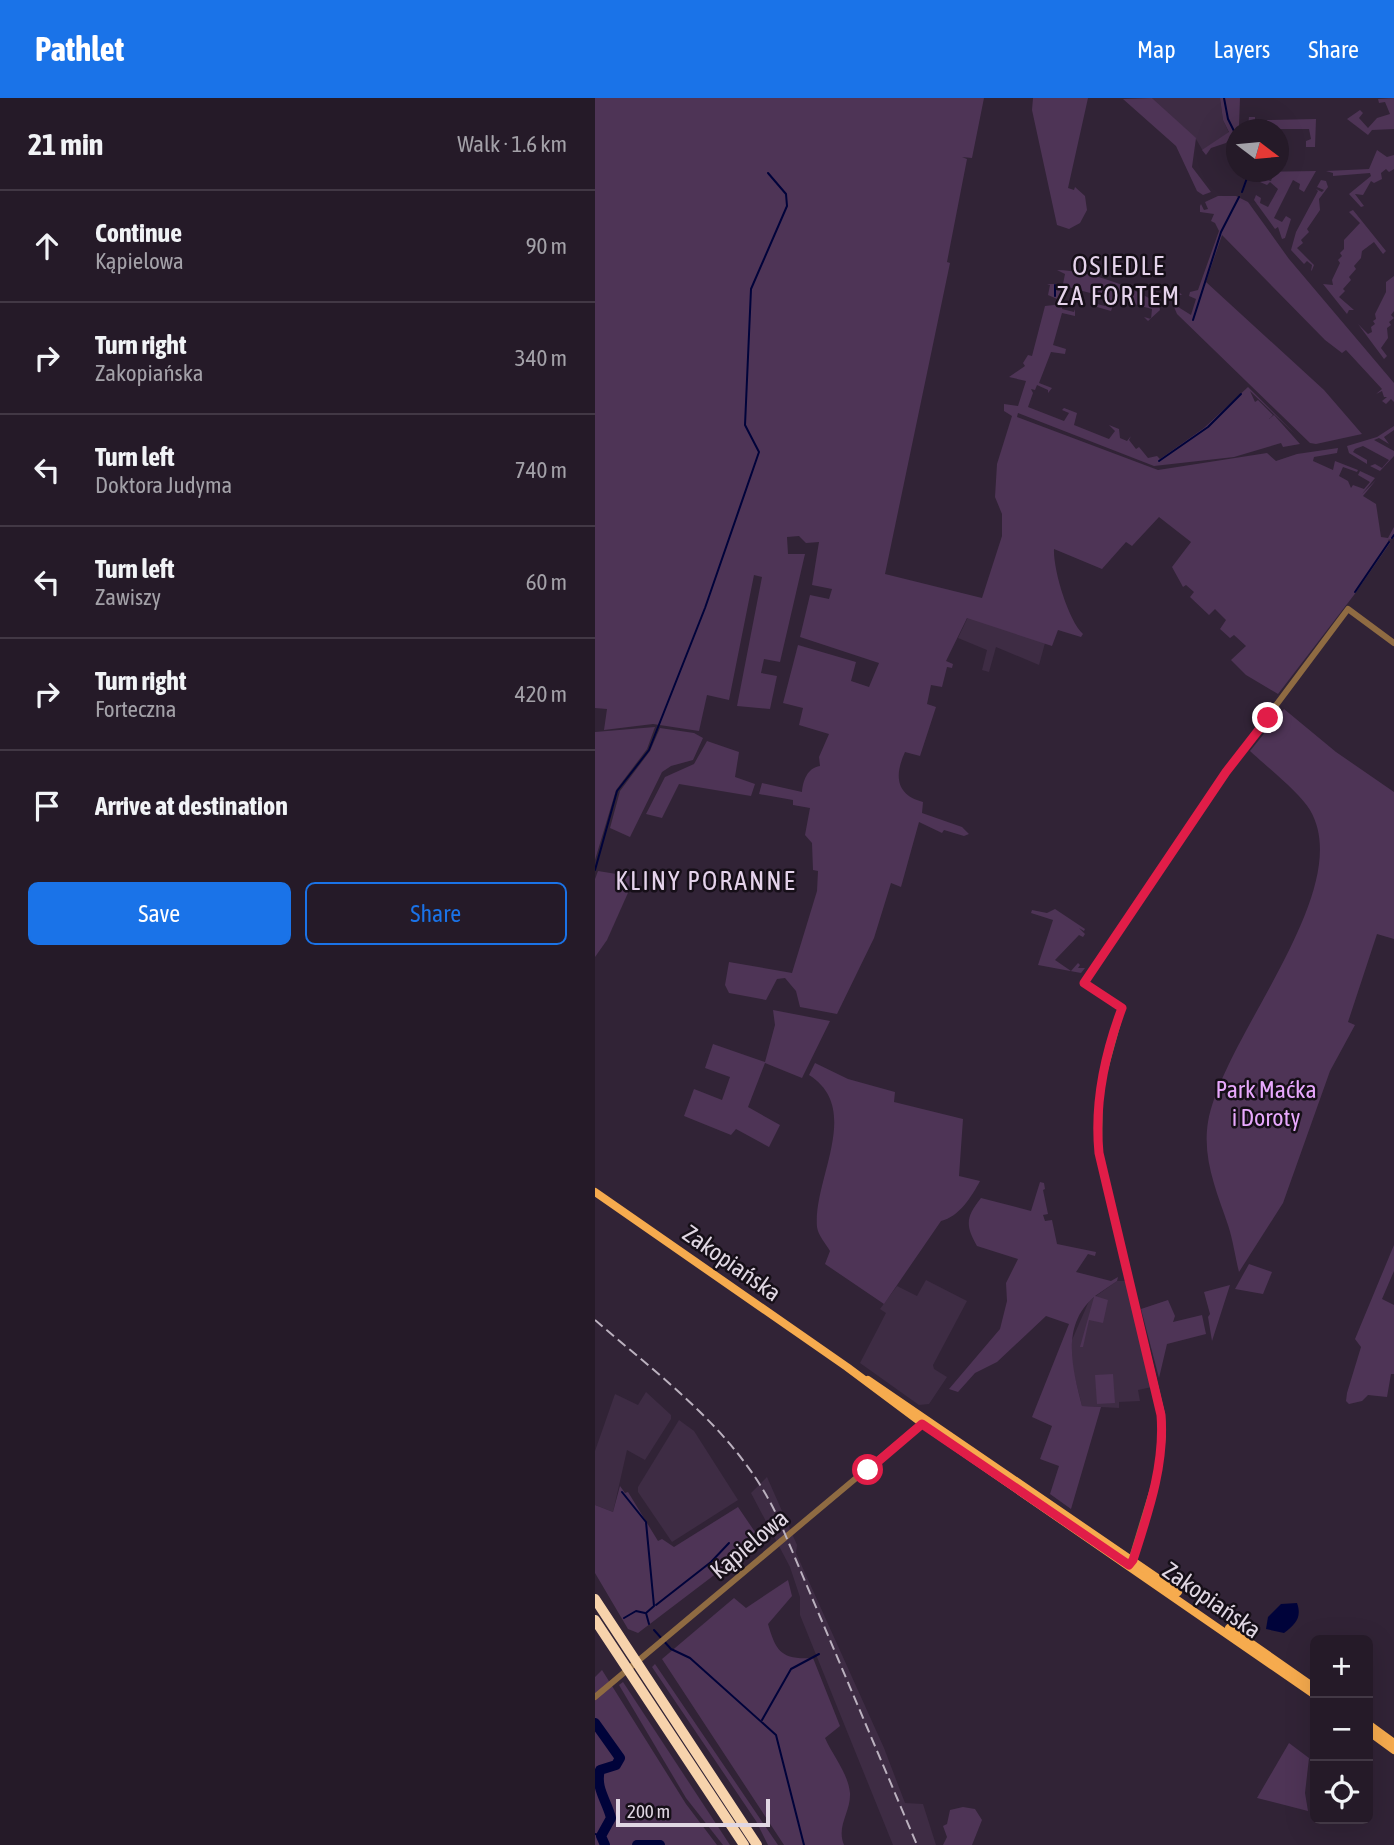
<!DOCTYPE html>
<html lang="en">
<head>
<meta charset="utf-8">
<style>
  body { margin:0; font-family:"Asap Condensed",sans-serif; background:#2d2330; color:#f1f3f6 }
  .controls { position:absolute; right:21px; bottom:21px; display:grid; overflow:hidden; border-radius:10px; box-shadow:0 7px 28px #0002 }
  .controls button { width:63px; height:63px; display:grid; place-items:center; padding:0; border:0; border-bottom:2px solid #423845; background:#251a28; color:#f1f3f6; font:35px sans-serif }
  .compass { position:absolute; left:631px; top:21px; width:63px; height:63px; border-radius:50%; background:#251a28; box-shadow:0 7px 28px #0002; rotate:106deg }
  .scale { position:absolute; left:21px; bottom:18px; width:154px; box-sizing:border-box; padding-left:7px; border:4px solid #e0d7e3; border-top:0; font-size:19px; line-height:24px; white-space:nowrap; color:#e0d7e3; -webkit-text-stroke:5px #160f18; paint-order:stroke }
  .stop { position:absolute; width:21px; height:21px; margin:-16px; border:5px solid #e11d48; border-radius:50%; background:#fff }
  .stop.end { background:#e11d48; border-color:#fff; box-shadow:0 2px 7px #0008 }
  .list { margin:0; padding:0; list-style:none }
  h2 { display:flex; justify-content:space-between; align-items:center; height:91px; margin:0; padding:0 28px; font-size:30px }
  h2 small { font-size:23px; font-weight:400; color:#a3a1a8 }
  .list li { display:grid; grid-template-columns:46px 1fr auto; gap:21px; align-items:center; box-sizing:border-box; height:112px; padding:0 28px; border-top:2px solid #423845 }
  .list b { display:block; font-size:26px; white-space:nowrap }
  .list p { margin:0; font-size:23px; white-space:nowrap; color:#a3a1a8 }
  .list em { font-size:23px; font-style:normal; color:#a3a1a8 }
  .actions { display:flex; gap:14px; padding:21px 28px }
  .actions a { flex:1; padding:16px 0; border:2px solid #1a73e8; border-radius:10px; text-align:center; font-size:24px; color:#1a73e8 }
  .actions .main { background:#1a73e8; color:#fff }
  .icon { flex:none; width:38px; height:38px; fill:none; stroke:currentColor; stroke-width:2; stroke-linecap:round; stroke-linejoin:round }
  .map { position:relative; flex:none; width:799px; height:1747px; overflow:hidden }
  header { display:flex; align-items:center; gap:42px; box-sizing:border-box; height:98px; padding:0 35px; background:#1a73e8; color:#fff }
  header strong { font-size:33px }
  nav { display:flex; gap:38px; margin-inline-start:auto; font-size:24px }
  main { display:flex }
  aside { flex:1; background:#251a28 }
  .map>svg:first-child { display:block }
  .built { fill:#3e2c44 }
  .green { fill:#4e3456 }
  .water { fill:#00033a }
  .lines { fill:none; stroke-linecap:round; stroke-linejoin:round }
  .stream { stroke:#00033a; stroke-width:2 }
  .river { stroke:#00033a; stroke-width:10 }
  .tertiary { stroke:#8f6b42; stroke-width:6 }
  .primary { stroke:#f6ab4e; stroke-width:8 }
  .motorway { stroke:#f7d3ac; stroke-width:10 }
  .rail { stroke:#bbb1bf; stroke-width:2; stroke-dasharray:10 5; stroke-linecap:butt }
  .route { stroke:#e11d48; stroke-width:9 }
  .labels { text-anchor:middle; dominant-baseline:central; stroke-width:5; stroke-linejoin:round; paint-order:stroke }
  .park-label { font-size:24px; fill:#e8a8fd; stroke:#160f18 }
  .street-label { font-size:24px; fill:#e0d7e3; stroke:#160f18 }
  .neighbourhood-label { font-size:26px; letter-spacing:2px; fill:#e5d3eb; stroke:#160f18 }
</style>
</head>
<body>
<header>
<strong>Pathlet</strong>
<nav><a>Map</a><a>Layers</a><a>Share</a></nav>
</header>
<main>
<aside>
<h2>21 min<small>Walk · 1.6 km</small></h2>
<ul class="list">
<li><svg class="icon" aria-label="ahead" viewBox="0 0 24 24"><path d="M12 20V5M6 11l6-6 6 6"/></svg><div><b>Continue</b><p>Kąpielowa</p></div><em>90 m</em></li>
<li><svg class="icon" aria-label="right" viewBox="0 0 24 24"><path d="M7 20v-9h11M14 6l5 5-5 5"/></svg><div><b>Turn right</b><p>Zakopiańska</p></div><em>340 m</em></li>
<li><svg class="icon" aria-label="left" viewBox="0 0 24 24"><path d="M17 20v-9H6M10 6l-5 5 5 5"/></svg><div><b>Turn left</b><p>Doktora Judyma</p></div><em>740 m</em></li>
<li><svg class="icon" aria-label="left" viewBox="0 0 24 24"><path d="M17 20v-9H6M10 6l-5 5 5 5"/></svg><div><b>Turn left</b><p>Zawiszy</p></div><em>60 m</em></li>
<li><svg class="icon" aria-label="right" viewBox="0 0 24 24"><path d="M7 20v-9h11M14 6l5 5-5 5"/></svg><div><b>Turn right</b><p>Forteczna</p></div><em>420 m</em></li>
<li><svg class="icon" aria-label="arrive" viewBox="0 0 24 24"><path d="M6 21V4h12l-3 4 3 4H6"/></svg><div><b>Arrive at destination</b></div></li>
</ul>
<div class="actions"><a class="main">Save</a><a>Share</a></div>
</aside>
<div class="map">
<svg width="799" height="1747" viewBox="0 0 799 1747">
  <rect width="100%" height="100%" fill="#312336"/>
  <!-- built -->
  <g class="built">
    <polygon points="557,0 625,0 628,22 634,35 608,53 601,41"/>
    <polygon points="373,519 450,545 444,567 401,549 394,574 387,572 392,552 363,540"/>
    <polygon points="331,1182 372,1203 338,1267 339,1271 352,1279 334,1306 324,1307 265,1265 291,1215 285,1211 302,1188 322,1198"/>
    <polygon points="522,1183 531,1183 557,1289 543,1292 545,1303 524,1304 524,1310 487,1308 476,1264 477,1242 494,1203"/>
    <polygon points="51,1294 76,1317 76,1321 50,1362 32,1352 18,1414 0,1407 0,1353 20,1296 43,1307"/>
    <polygon points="84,1322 99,1333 143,1402 77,1444 43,1394 43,1389"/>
    <polygon points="172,1379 202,1447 201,1455 289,1650 310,1705 328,1706 341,1747 298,1747 205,1517 205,1499 195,1469 156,1395"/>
  </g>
  <!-- green -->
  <g class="green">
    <path d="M 0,0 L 389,0 L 377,60 L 367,59 L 372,61 L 352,164 L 355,165 L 290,476 L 387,500 L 407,438 L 407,416 L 400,399 L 402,366 L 417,318 L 409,313 L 409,306 L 423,308 L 431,283 L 414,279 L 430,268 L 428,265 L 433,257 L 437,258 L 450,208 L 468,206 L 467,211 L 479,214 L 480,211 L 480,218 L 467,215 L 458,247 L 471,251 L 470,256 L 456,254 L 444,285 L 457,290 L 453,295 L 453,292 L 442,287 L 440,292 L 436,291 L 438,295 L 433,309 L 469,323 L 474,315 L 467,312 L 469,310 L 482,315 L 479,327 L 514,341 L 520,333 L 514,327 L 524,331 L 525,340 L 532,343 L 536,338 L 534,342 L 541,351 L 544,349 L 553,360 L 562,358 L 565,361 L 609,330 L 653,289 L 701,337 L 655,293 L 660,304 L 663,302 L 678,317 L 674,321 L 679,317 L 705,346 L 688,349 L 686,345 L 639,359 L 559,368 L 423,315 L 422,319 L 563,372 L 672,355 L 681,363 L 702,356 L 743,350 L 742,355 L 719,359 L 718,363 L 738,372 L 740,363 L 763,372 L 762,374 L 748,369 L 744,378 L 753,383 L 756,390 L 758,387 L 769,391 L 775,384 L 763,377 L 765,373 L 780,380 L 767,396 L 781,382 L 768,398 L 781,406 L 786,439 L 793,440 L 799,429 L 799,440 L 793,442 L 795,445 L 759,497 L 683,596 L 651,577 L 636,562 L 651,548 L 639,537 L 635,540 L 625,531 L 631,522 L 620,511 L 614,517 L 595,499 L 599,494 L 591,487 L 588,489 L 577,469 L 596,444 L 564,419 L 537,448 L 531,444 L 507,471 L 459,451 C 458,471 473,522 488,536 L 486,539 L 463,532 L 457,548 L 372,520 L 351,563 L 358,566 L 357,570 L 352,569 L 347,589 L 336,587 L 332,606 L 341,609 L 325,658 L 310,654 C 299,678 301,697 328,704 L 327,715 L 367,729 L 374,736 L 369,738 L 349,732 L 347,735 L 324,724 L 306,789 L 296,785 L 279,840 L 242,916 L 205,909 L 201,893 L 190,880 L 182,881 L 171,902 L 134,895 L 130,887 L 134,864 L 197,875 L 222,793 L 223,773 L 218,772 L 217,745 L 210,737 L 215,710 L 198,707 L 198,702 L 164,696 L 167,685 L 207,694 C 208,683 212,670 225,668 L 224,659 L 234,636 L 204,627 L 208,610 L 188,605 L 203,547 L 261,564 L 256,583 L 274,589 L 284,565 L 205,539 L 215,497 L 234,501 L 237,491 L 217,487 L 224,444 L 211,445 L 204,438 L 192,439 L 193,456 L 210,456 L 185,564 L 169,561 L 166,575 L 182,578 L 175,611 L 142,608 L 167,479 L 159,477 L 134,602 L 112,597 L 104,633 L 58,626 L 9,632 L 12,611 L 0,610 Z"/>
    <polygon points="438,0 493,0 473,90 479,92 480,89 490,98 492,112 485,125 474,131 462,127 437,12"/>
    <polygon points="557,0 601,40 597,69 616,94 608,97 602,93 581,48 528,1"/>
    <polygon points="625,0 645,0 644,28 653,28 654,19 660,19 660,30 663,31 642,32 641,55 634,41 631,45 616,50 611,57 607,52 634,34 628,22"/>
    <polygon points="799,0 799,31 777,32 773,37 752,21 765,12 768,15 764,20 773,30 782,20 795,16 790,4 784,5 783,1"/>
    <polygon points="721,21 720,49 711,49 711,43 716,41 714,31 671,31 672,22"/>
    <polygon points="782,52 792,59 799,57 799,71 794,74 791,71 786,75 787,81 779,85 776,83 768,97 760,96 769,108 766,109 754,96 776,78 775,75 738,78 738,75 731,73 774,71"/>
    <polygon points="721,73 709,94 704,91 705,86 698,82 679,120 687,124 691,118 696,121 690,140 687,141 683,129 680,131 659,102 661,97 666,100 665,105 673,109 683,91 675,84 672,87 665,84 667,81 676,83 678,77 664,77 665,74"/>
    <polygon points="726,82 731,83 733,89 724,101 725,112 712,131 714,134 706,142 708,145 702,150 719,167 717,172 716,173 717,167 712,163 709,166 696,152 701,134 723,93 721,91 727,94 729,92 722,89"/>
    <polygon points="623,98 641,98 653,104 694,161 799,285 799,304 796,301 791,306 787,303 792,299 789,299 787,293 781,296 787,291 751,252 747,255 730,242 627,137 611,184 729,292 767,336 721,346 715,345 582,216 579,209 583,193 587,197 583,197 580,207 596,217 601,201 594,198 595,194 603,192 624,133 620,125 616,123 619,116 605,114 605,108 606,106 609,112 613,111 610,104"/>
    <polygon points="758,112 791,153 788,156 779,144 767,153 766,160 759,168 761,171 754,179 756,182 748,191 750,193 744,199 759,212 754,212 752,216 728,186 738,187 737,182 745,165 743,162 747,158 745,155 749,151 749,142 765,125 754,114"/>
    <path d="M 462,172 C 496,173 536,188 564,206 L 565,212 L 553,223 L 549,219 L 556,221 L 557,211 L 520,201 L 516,213 L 502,209 L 502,206 L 510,208 L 510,199 L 473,189 L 469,204 L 453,197 L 455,187 L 452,186 L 468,186 L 470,176 Z"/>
    <polygon points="799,178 799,213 796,217 799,220 794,224 796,227 792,230 793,240 786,250 792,258 789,261 763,226 773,236 777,234 776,229 780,226 778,223 781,221 780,216 791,194 791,184"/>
    <polygon points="799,328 799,332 789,339 794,346 784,340 779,342 799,353 799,358 785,373 775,368 780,366 787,370 794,362 768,348 760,351 758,354 772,362 772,366 754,355 752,348 782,339"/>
    <path d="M 689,611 L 741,654 L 799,694 L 799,841 L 782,836 L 753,924 L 760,927 L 735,973 L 688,1105 L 644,1174 C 640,1158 638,1142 633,1127 C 622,1094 607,1061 613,1024 C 628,938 762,792 715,712 C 705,695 671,668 655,653 Z"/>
    <polygon points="60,629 52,651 21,692 0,762 0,634"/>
    <polygon points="65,630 99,635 108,640 98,662 76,668 67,674 35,739 15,730 25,693 55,653"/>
    <polygon points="112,643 144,654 140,679 160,686 156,698 84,686 67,720 51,716 70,679 99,666"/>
    <polygon points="3,773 40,779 12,842 0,859 0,781"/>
    <polygon points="460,811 490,831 489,833 484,830 490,836 488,839 484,837 460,862 476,873 483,865 485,867 483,870 490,870 486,875 443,867 458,822 436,815 437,812 452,815"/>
    <polygon points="178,912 235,923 207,980 170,965 153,1009 185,1027 174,1049 141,1031 136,1037 89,1018 99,991 127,1002 135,979 110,970 118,946 170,964 180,927"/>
    <path d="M 220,965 L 253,981 L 300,994 L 299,1004 L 368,1021 L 364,1078 L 385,1083 C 377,1098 364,1119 346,1123 L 289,1206 L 230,1166 L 235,1153 C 231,1146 223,1137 222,1129 C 218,1081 268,1011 214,977 Z"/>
    <path d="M 445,1084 L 449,1085 L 450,1091 L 448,1092 L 453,1116 L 448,1117 L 450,1123 L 457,1122 L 462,1146 L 501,1154 L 500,1158 L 493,1156 L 481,1174 L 516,1183 L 523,1179 L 522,1183 L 500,1198 L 513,1202 L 508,1225 L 494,1222 L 488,1249 L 485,1249 L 499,1199 C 465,1228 478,1272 487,1308 L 506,1309 L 476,1411 L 455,1396 L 464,1368 L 445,1361 L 457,1328 L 437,1319 L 474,1226 L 451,1218 L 402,1264 L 380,1275 L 363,1294 L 354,1291 L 405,1231 L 412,1203 L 411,1185 L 423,1161 L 382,1148 C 370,1127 371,1119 386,1100 L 436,1113 Z"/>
    <polygon points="799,1147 799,1173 787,1201 799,1207 799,1276 796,1276 792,1299 773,1297 767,1303 754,1306 751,1303 752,1295 766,1249 760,1241"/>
    <polygon points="654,1166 677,1174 668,1196 640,1191"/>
    <polygon points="635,1187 617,1243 613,1219 615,1216 609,1194"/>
    <polygon points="573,1202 580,1218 578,1224 607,1217 611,1236 572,1246 564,1280 546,1211"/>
    <polygon points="518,1276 520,1305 502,1306 500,1277"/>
    <polygon points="25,1388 30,1395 33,1394 63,1443 67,1441 79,1449 143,1409 160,1434 139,1462 43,1535 33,1531 0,1475 0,1407 18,1414"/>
    <path d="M 193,1482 L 197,1498 L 173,1526 C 181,1554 187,1562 218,1560 L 245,1628 L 230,1640 C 238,1658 253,1675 255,1695 C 256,1714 241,1728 249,1747 L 189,1747 L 67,1561 L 139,1500 L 151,1510 Z"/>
    <polygon points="60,1566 183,1747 173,1747 161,1723 57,1569"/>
    <polygon points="7,1572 91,1706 122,1747 0,1747 0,1579"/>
    <polygon points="28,1584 135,1747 128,1747 91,1700 24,1587"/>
    <polygon points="694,1645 714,1660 710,1695 713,1713 662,1700"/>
    <polygon points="368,1709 380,1711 387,1722 377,1747 348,1747 352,1739 348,1728 352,1726 355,1712"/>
  </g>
  <!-- water -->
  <path class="water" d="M 702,1505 C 707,1519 701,1526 689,1535 L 671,1531 L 673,1519 L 686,1506 Z"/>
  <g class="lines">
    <!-- stream -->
    <g class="stream">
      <polyline points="629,0 633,21 642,39"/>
      <polyline points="647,94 652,80"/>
      <polyline points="460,187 460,198"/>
      <polyline points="598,222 626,134 644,99"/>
      <polyline points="564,363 613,329 646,296"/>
      <polyline points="797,440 799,437"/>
      <polyline points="760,494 794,444"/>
      <polyline points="0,772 22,693 54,652 110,510 164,354 150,327 156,191 192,108 191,96 173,75"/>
      <polyline points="27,1394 51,1424 59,1508 51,1515 54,1526"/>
      <polyline points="61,1507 116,1464 134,1445"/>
      <polyline points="29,1520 41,1513 50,1515"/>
      <polyline points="59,1532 76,1551 95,1560 181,1637 209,1747"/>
      <polyline points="167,1622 196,1571 224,1556"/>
      <polyline points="0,1736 6,1738"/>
    </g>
    <!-- river -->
    <g class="river">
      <path d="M 0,1625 L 25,1660 L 21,1667 L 5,1672 C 0,1690 12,1703 16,1720 L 6,1738 L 10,1747"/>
      <polyline points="42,1747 65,1747"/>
    </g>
    <!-- tertiary -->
    <g class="tertiary">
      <polyline points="535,1466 563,1374 568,1338 567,1316 504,1055 505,990 527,910 489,885 631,674 753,511 799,545"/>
      <polyline points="0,1599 328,1324"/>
    </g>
    <!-- primary -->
    <g class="primary">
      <polyline points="0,1094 252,1269 339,1334 720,1597"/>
      <polyline points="273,1282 583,1494"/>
      <polyline points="634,1530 720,1590"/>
      <polyline points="773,1626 799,1645"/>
      <polyline points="773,1633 799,1652"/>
    </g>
    <!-- motorway -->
    <g class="motorway">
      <polyline points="0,1501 162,1747"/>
      <polyline points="0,1522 149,1747"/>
    </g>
    <!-- rail -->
    <path class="rail" d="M 0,1222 C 69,1282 145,1336 184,1422 L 322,1747"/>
  </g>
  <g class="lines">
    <!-- route -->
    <path class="route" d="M 273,1372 L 327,1326 L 534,1467 L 538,1462 C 553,1415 570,1367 566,1317 L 504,1055 C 499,1005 509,958 527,910 L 489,885 L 631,674 L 673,620"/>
  </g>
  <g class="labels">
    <!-- park labels -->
    <g class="park-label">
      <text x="671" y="991">Park Maćka<tspan x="671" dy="28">i Doroty</tspan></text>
    </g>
    <!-- street labels -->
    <g class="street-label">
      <text transform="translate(137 1165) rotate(35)">Zakopiańska</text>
      <text transform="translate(154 1446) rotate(-40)">Kąpielowa</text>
      <text transform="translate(617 1502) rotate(35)">Zakopiańska</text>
    </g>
    <!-- neighbourhood labels -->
    <g class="neighbourhood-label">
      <text x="524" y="168">OSIEDLE<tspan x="524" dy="30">ZA FORTEM</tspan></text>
      <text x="111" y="783">KLINY PORANNE</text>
    </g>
  </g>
</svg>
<div class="controls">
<button>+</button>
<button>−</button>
<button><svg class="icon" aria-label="locate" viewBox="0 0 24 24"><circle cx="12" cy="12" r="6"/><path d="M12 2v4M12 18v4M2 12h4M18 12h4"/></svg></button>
</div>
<svg class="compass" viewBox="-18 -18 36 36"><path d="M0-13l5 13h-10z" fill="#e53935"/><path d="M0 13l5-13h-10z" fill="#a3a1a8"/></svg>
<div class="scale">200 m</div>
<div class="stop" style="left:273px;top:1372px"></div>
<div class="stop end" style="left:673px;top:620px"></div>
</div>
</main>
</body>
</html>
